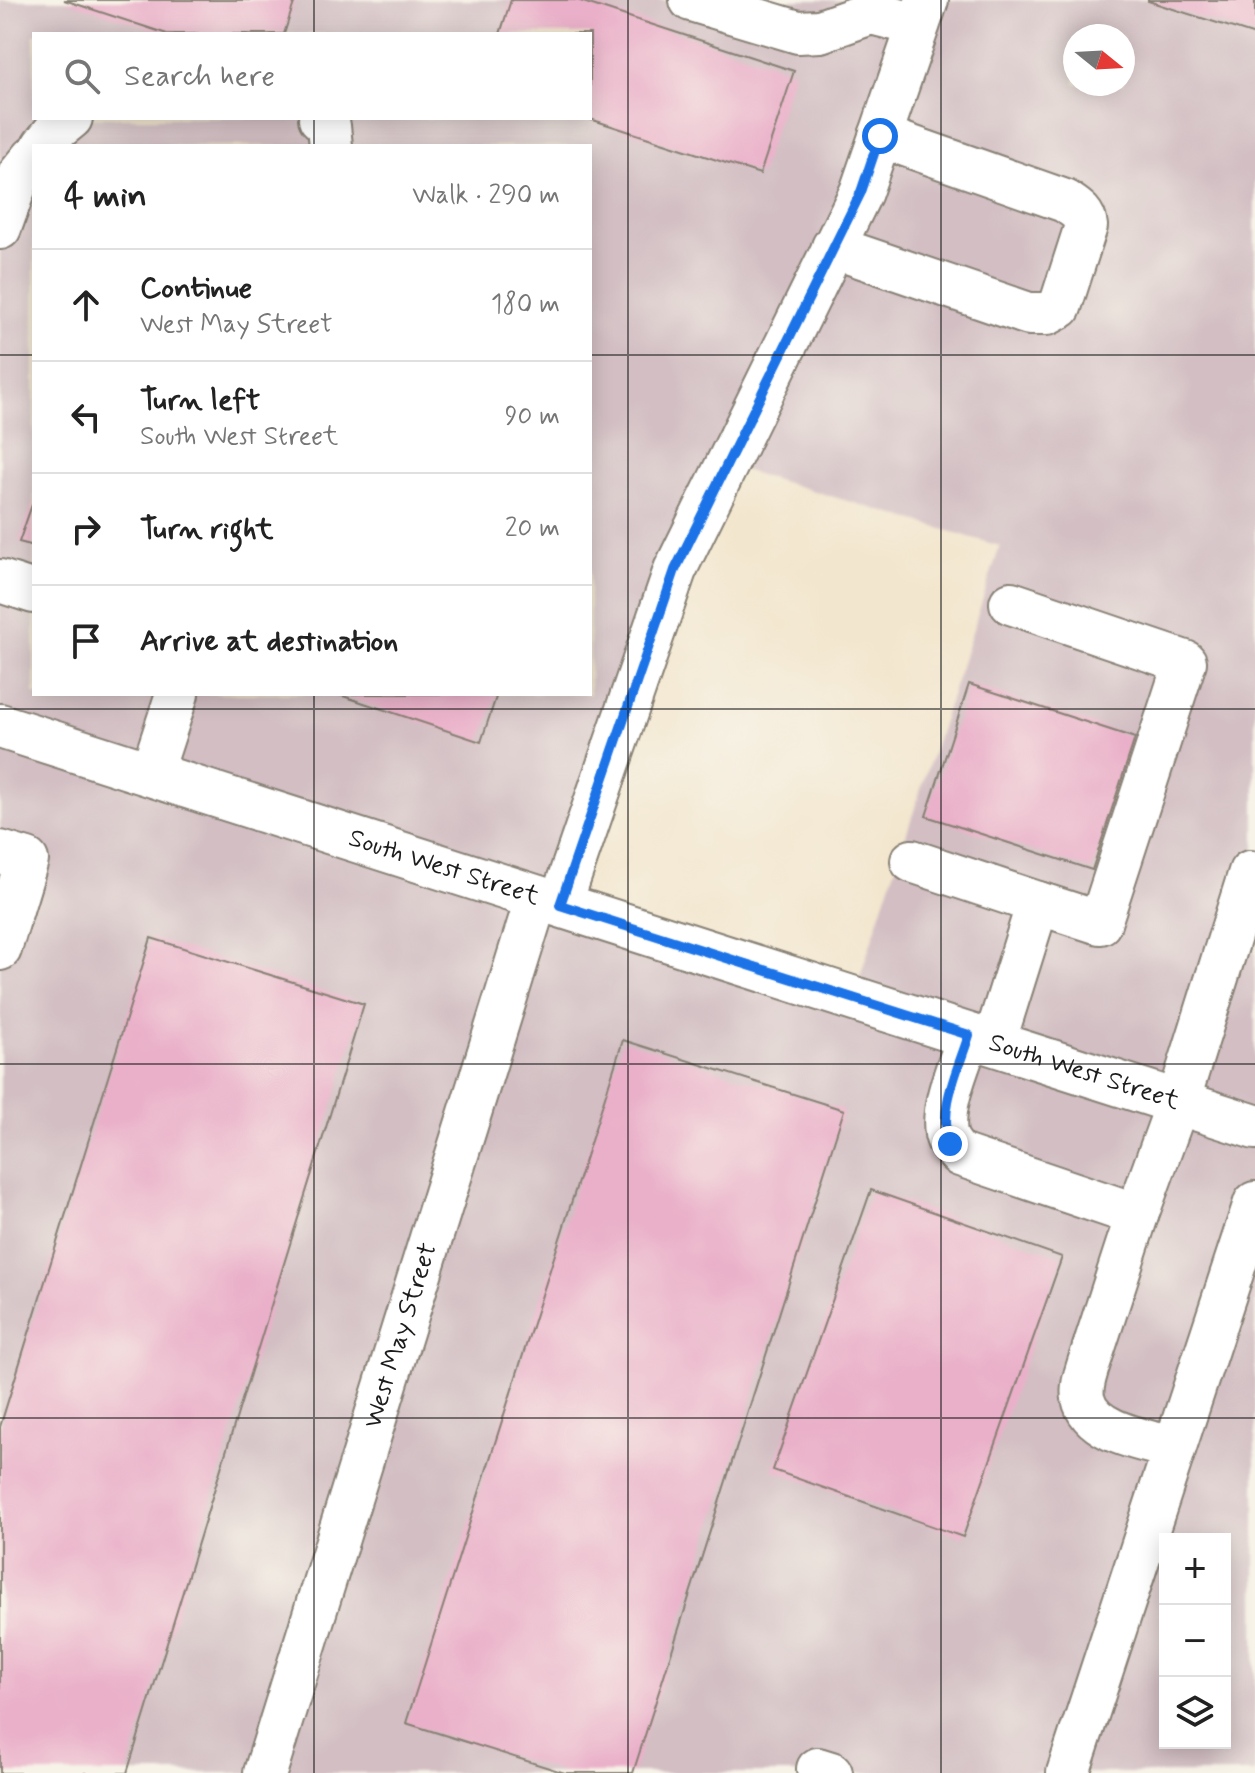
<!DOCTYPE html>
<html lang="en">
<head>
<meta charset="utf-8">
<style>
  body { margin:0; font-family:Mynerve,sans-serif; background:#f2f2f2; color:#222 }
  .controls { position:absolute; right:24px; bottom:24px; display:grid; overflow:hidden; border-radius:0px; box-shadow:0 4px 20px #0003 }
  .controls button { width:72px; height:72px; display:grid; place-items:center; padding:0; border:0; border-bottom:2px solid #e0e0e0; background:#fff; color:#222; font:40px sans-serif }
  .compass { position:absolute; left:1063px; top:24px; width:72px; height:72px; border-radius:50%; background:#fff; box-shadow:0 4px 20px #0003; rotate:108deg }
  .stop { position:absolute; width:24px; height:24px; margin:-18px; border:6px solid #1a73e8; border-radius:50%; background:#fff }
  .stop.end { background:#1a73e8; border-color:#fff; box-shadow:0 2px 8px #0008 }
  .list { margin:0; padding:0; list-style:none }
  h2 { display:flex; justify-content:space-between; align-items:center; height:104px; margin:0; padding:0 32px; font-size:34px }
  h2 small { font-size:26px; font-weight:400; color:#767676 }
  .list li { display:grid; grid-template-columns:52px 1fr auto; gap:24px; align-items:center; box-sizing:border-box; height:112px; padding:0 32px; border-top:2px solid #e0e0e0 }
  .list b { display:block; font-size:30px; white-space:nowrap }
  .list p { margin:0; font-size:26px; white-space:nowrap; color:#767676 }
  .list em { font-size:26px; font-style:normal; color:#767676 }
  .icon { flex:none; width:44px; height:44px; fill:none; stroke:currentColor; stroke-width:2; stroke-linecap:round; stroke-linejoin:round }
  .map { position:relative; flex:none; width:1255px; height:1773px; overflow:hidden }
  .search { position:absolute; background:#fff; box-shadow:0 4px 20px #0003; left:32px; top:32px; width:560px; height:88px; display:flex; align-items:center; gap:20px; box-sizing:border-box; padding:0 28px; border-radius:0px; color:#767676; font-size:30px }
  .panel { position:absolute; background:#fff; box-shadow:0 4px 20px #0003; left:32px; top:144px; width:560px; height:552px; border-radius:0px }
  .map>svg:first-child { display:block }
  .industrial { fill:#d2bec3; fill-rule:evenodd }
  .building { fill:#eab0c9 }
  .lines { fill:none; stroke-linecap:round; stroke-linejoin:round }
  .minor-casing { stroke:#888175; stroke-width:46 }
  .major-casing { stroke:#888175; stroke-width:48 }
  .minor { stroke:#fff; stroke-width:42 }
  .major { stroke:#fff; stroke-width:44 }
  .route { stroke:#1a73e8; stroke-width:10 }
  .grid { fill:none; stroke:#1c1c1c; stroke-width:2; stroke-opacity:0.55 }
  .labels { text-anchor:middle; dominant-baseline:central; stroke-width:6; stroke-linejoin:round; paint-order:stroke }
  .street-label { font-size:26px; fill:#1c1c1c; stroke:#f7f3e8 }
</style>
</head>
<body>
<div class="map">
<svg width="1255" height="1773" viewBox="0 0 1255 1773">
  <rect width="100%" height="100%" fill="#f7f3e8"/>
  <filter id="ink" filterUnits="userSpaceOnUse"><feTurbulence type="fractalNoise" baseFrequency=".0125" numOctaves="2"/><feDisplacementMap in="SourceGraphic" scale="16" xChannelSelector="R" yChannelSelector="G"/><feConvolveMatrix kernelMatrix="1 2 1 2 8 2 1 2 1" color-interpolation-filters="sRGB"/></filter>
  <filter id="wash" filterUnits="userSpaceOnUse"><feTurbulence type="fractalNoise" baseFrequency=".006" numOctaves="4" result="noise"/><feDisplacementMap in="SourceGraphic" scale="32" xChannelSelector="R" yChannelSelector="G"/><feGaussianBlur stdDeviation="1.8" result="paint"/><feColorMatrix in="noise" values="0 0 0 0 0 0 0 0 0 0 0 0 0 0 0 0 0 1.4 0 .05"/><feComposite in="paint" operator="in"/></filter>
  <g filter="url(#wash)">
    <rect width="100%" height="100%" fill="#f3e6ce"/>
    <!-- industrial -->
    <path class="industrial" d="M 0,0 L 1255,0 L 1255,1773 L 0,1773 ZM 34,34 L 590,34 L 590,118 L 34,118 ZM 1075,36 L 1123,36 L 1123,84 L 1075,84 ZM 34,146 L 590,146 L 590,694 L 34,694 ZM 726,465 L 1000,546 L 853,998 L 560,905 ZM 1165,1539 L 1225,1539 L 1225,1743 L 1165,1743 Z"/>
    <g id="blocks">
      <!-- building -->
      <g class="building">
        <polygon points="64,0 295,0 284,34 167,34"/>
        <polygon points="511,0 577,0 794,71 760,174 590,119 590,34 500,34"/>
        <polygon points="1148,0 1255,0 1255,35 1148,1"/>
        <polygon points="34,499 34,546 19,542"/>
        <polygon points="969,684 1135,738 1092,870 926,816"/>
        <polygon points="337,694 497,694 481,742"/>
        <polygon points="151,938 364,1004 127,1773 0,1773 0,1427"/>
        <polygon points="623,1040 844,1110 633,1773 565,1773 406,1723"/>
        <polygon points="871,1190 1062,1257 963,1537 773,1470"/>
      </g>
    </g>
  </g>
  <g filter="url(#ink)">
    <use href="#blocks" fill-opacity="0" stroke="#888175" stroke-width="2"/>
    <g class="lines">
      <!-- minor casing -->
      <g class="minor-casing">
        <g id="minor">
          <polyline points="691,0 798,32 820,31 871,13 918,25"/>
          <polyline points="320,118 329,126 331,146"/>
          <polyline points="43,146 55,131 71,118"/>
          <polyline points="0,228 19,175 34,157"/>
          <path d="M 833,247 L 1029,314 L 1047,314 L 1060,307 L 1086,226 C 1085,213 1075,208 1065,201 L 880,136"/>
          <polyline points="0,581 34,592"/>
          <polyline points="151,774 177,694"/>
          <polyline points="0,852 27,860 0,949"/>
          <polyline points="912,861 1038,903"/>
          <polyline points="560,905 675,570 861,192 927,0"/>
          <path d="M 969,1035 C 960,1064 941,1103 946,1134 C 948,1143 954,1149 960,1155 L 1137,1215 L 1088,1366 C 1085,1376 1081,1387 1083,1398 C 1090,1433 1145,1440 1174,1448"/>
          <polyline points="994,1043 1038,903 1100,923 1185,662 1011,603"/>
          <polyline points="1137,1215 1178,1102 1250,872"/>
          <polyline points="818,1769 831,1773"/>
          <path id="s1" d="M 265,1773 L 537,897"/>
          <polyline points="1068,1773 1255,1203"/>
        </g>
      </g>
      <!-- major casing -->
      <g class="major-casing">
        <g id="major">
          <path id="s2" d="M 0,726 L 1255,1127"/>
        </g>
      </g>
      <!-- minor -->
      <use href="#minor" class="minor"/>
      <!-- major -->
      <use href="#major" class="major"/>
    </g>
  </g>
  <g class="lines" filter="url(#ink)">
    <!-- route -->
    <path class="route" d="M 880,136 L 861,192 L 675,570 L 560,905 L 969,1035 C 959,1068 937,1110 950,1144"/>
  </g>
  <!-- grid -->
  <path class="grid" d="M 314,0 L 314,34M 628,0 L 628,1773M 941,0 L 941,1773M 314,118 L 314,146M 0,355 L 34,355M 590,355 L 1255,355M 314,694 L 314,1773M 0,709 L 1255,709M 0,1064 L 1255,1064M 0,1418 L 1255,1418"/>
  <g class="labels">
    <!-- street labels -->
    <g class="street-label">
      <text stroke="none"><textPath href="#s2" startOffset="466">South West Street</textPath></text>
      <text stroke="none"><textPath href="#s2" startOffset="1138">South West Street</textPath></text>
      <text stroke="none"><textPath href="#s1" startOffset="458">West May Street</textPath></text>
    </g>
  </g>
</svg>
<div class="controls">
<button>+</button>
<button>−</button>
<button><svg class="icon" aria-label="layers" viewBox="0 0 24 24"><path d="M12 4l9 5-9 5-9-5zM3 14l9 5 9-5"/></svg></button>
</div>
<svg class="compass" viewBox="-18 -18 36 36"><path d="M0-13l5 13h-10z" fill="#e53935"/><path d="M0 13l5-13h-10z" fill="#767676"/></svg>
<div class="stop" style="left:880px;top:136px"></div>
<div class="stop end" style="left:950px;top:1144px"></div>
<div class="search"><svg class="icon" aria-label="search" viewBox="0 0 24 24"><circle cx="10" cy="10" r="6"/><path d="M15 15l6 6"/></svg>Search here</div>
<section class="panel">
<h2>4 min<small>Walk · 290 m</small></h2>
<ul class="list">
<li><svg class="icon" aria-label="ahead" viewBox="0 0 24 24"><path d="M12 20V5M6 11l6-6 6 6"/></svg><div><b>Continue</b><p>West May Street</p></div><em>180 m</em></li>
<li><svg class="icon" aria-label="left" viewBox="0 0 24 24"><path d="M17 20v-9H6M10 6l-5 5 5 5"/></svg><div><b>Turn left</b><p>South West Street</p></div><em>90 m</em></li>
<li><svg class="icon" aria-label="right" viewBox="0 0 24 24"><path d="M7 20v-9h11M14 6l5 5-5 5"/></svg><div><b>Turn right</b></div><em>20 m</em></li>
<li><svg class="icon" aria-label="arrive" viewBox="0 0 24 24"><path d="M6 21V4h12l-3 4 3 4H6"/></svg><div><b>Arrive at destination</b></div></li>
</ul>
</section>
</div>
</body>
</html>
